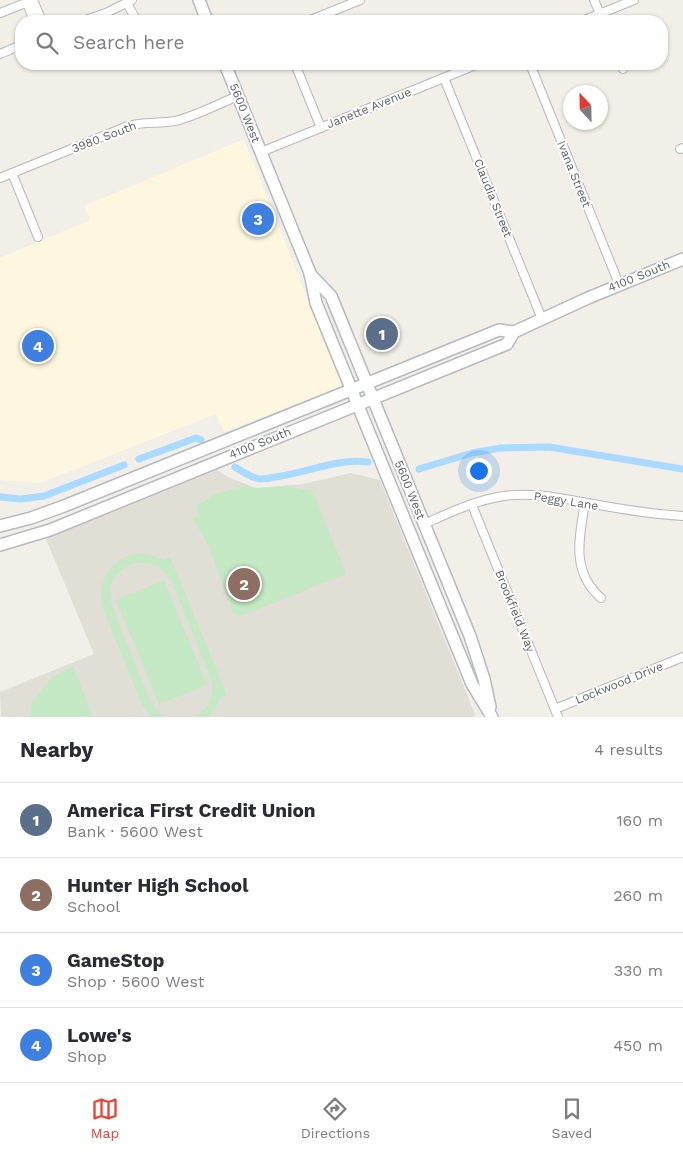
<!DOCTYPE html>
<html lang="en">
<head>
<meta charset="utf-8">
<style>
  body { margin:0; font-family:"Work Sans",sans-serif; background:#f7f7f7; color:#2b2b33 }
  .compass { position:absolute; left:563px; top:85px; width:45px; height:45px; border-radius:50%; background:#fff; box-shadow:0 1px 4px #0004; rotate:338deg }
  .you { position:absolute; left:478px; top:470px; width:18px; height:18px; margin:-12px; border:4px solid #fff; border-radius:50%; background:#1a73e8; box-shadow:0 0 0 8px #1a73e833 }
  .badge { display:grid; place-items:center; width:32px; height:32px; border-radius:50%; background:#ea4335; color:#fff; font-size:16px; font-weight:700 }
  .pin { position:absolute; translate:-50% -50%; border:2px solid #fff; box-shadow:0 1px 5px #0006 }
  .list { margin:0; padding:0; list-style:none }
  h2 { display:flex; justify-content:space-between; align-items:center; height:65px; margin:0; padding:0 20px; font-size:21px }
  h2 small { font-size:16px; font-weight:400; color:#7c7c81 }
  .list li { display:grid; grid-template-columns:32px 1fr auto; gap:15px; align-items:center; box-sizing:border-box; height:75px; padding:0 20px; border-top:1px solid #e1e1e2 }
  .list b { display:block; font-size:19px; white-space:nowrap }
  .list p { margin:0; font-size:16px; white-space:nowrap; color:#7c7c81 }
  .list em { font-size:16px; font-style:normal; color:#7c7c81 }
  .icon { flex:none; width:28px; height:28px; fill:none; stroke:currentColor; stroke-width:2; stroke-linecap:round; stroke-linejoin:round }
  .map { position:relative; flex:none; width:683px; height:717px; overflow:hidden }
  .search { position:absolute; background:#fff; box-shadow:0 1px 4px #0004; left:15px; right:15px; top:15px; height:55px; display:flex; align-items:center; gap:12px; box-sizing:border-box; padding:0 18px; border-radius:20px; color:#7c7c81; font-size:19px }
  .sheet { height:365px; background:#fff }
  nav { display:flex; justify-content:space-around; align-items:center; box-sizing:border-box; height:70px; border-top:1px solid #e1e1e2; background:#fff; font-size:14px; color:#7c7c81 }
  nav a { display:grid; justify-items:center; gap:2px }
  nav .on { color:#ea4335 }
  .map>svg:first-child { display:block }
  .commercial { fill:#fef7e0 }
  .education { fill:#e1ded6 }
  .green { fill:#c5e8c5 }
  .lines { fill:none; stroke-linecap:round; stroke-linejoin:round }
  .canal { stroke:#aadaff; stroke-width:7 }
  .street-casing { stroke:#b5b8bc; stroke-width:10 }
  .secondary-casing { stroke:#b6babf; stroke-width:14 }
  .street { stroke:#fff; stroke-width:8 }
  .secondary { stroke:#fff; stroke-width:11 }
  .labels { text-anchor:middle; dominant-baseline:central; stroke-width:4; stroke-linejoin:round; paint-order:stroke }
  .street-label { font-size:12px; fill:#5f6368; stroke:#fff }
</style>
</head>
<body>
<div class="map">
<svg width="683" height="717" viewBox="0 0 683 717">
  <rect width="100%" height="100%" fill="#f1efe8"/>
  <!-- commercial -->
  <polygon class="commercial" points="244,139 342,386 224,432 216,414 40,483 0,480 0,258 90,220 84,206"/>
  <!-- education -->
  <polygon class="education" points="217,470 228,477 256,488 303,484 351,473 380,480 476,717 1,717 0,692 94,654 46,539"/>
  <!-- green -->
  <g class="green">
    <polygon points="246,486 256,488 286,486 313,491 346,574 241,616 233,613 209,547 193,518 200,516 196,506 215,494"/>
    <path d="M 133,554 L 146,554 L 164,560 L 170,557 L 227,695 L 220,698 L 216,707 L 208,717 L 195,717 C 208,709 214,697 212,682 L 172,582 C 152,545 100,566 112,606 L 150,701 L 156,710 L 165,717 L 150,717 L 142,704 L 103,609 C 96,584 108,562 133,554 Z"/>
    <polygon points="164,580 207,685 159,704 116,600"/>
    <polygon points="73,666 93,717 30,717 32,702 51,678"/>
  </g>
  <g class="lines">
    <!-- canal -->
    <g class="canal">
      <polyline points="139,459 196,438 201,440"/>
      <path d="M 235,467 C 243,472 251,478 260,479 C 265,479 271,478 275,477 C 306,473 337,458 368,462"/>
      <polyline points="419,469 472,453 501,448 549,447 683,469"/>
      <polyline points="0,497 21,499 44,496 124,465"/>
    </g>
    <!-- street casing -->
    <g class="street-casing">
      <g id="street">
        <polyline points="33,0 42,21"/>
        <polyline points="594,0 603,21"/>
        <polyline points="27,3 34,21"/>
        <polyline points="127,3 135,18"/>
        <polyline points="0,13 33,0"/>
        <polyline points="82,21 106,13 132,0"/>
        <polyline points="308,21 360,0"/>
        <polyline points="582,21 634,0"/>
        <polyline points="0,54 21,45"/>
        <polyline points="295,64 321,128"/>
        <polyline points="530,64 619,284"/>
        <polyline points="620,64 623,69"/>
        <polyline points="444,78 542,319"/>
        <polyline points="680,149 683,148"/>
        <polyline points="261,152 478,64"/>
        <polyline points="12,173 38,237"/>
        <path d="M 0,178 L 128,126 C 143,121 159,124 175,121 C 196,116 218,104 238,96"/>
        <path d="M 585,503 C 579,538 571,572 601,598"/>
        <polyline points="472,505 558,717"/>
        <path d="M 424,524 C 449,513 476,500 504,496 C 532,492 559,498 588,503 C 619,509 651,514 683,516"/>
        <polyline points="555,709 683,657"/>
      </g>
    </g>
    <!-- secondary casing -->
    <g class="secondary-casing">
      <g id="secondary">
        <polyline points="199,0 207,21"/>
        <polyline points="225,64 310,273 316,303 472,684 492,717"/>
        <polyline points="310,274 331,296 470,636 484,679 490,707"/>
        <polyline points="0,526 31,518 64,506 499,330 514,332"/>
        <polyline points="0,545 50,530 507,344 514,332 588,298 683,259"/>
      </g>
    </g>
    <!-- street -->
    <use href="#street" class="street"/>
    <!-- secondary -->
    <use href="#secondary" class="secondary"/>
  </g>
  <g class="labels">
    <!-- street labels -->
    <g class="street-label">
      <text transform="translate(369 108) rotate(-22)">Janette Avenue</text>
      <text transform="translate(245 113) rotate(68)">5600 West</text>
      <text transform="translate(104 137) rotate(-21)">3980 South</text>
      <text transform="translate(574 174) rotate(68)">Ivana Street</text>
      <text transform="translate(493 198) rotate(68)">Claudia Street</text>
      <text transform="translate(639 276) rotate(-22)">4100 South</text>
      <text transform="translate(260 443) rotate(-22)">4100 South</text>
      <text transform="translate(410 490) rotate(68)">5600 West</text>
      <text transform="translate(566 501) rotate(9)">Peggy Lane</text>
      <text transform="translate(515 611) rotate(68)">Brookfield Way</text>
      <text transform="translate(619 683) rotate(-22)">Lockwood Drive</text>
    </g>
  </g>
</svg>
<svg class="compass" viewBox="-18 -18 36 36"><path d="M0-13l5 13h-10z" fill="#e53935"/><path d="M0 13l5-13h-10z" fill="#7c7c81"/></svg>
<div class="you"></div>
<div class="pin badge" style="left:382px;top:334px;background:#5c6f8a">1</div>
<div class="pin badge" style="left:244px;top:584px;background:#8d6e63">2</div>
<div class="pin badge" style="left:258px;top:219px;background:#3f7fe0">3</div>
<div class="pin badge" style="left:38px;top:346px;background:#3f7fe0">4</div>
<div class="search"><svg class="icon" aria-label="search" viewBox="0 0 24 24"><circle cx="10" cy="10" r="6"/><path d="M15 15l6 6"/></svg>Search here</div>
</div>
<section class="sheet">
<h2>Nearby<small>4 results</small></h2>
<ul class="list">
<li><span class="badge" style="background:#5c6f8a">1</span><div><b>America First Credit Union</b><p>Bank · 5600 West</p></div><em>160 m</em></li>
<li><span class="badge" style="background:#8d6e63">2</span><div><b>Hunter High School</b><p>School</p></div><em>260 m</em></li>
<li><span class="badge" style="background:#3f7fe0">3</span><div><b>GameStop</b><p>Shop · 5600 West</p></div><em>330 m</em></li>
<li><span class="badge" style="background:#3f7fe0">4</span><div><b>Lowe's</b><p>Shop</p></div><em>450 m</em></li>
</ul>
</section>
<nav>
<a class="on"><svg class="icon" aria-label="map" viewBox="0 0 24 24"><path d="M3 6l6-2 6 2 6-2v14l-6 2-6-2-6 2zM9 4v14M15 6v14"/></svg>Map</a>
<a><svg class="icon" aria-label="directions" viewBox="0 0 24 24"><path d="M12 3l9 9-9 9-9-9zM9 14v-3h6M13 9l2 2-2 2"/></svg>Directions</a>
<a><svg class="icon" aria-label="saved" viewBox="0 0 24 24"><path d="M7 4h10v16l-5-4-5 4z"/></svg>Saved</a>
</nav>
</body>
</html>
